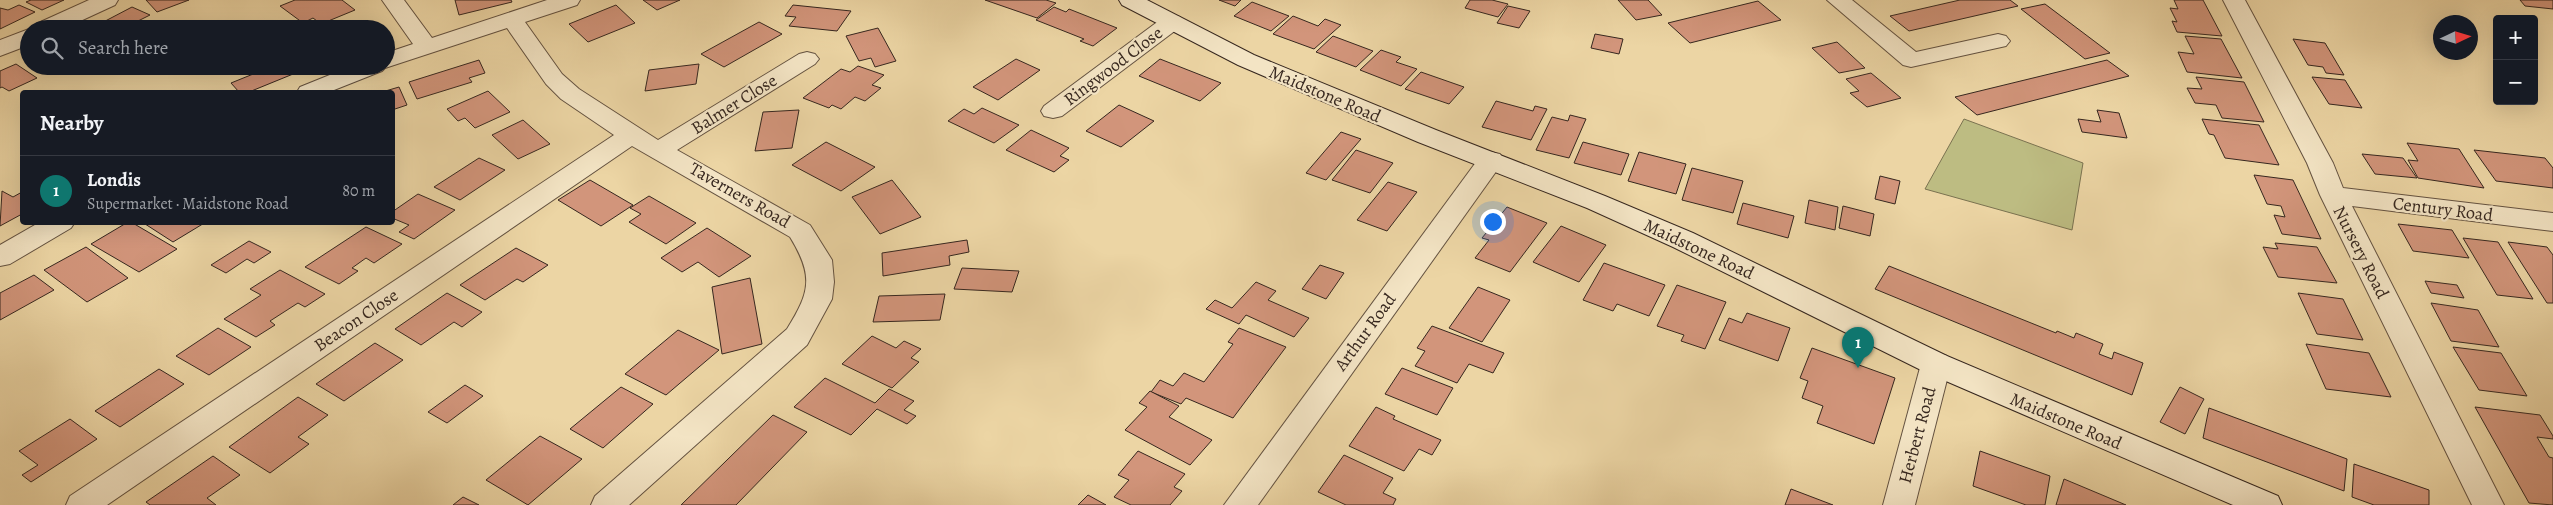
<!DOCTYPE html>
<html lang="en">
<head>
<meta charset="utf-8">
<style>
  body { margin:0; font-family:Alegreya,serif; background:#20242c; color:#f1f3f6 }
  .controls { position:absolute; right:15px; top:15px; display:grid; overflow:hidden; border-radius:5px; box-shadow:0 5px 20px #0002 }
  .controls button { width:45px; height:45px; display:grid; place-items:center; padding:0; border:0; border-bottom:1px solid #363941; background:#171b24; color:#f1f3f6; font:25px sans-serif }
  .compass { position:absolute; left:2433px; top:15px; width:45px; height:45px; border-radius:50%; background:#171b24; box-shadow:0 5px 20px #0002; rotate:86deg }
  .you { position:absolute; left:1492px; top:221px; width:18px; height:18px; margin:-12px; border:4px solid #fff; border-radius:50%; background:#1a73e8; box-shadow:0 0 0 8px #1a73e833 }
  .badge { display:grid; place-items:center; width:32px; height:32px; border-radius:50%; background:#0f766e; color:#fff; font-size:16px; font-weight:700 }
  .pin { position:absolute; translate:-50% -41px; filter:drop-shadow(0 1px 2px #0008) }
  .pin::after { content:''; position:absolute; top:26px; width:18px; height:15px; background:inherit; clip-path:polygon(0 0,100% 0,50% 100%) }
  .list { margin:0; padding:0; list-style:none }
  h2 { display:flex; justify-content:space-between; align-items:center; height:65px; margin:0; padding:0 20px; font-size:21px }
  h2 small { font-size:16px; font-weight:400; color:#9ea1a6 }
  .list li { display:grid; grid-template-columns:32px 1fr auto; gap:15px; align-items:center; box-sizing:border-box; height:70px; padding:0 20px; border-top:1px solid #363941 }
  .list b { display:block; font-size:19px; white-space:nowrap }
  .list p { margin:0; font-size:16px; white-space:nowrap; color:#9ea1a6 }
  .list em { font-size:16px; font-style:normal; color:#9ea1a6 }
  .icon { flex:none; width:28px; height:28px; fill:none; stroke:currentColor; stroke-width:2; stroke-linecap:round; stroke-linejoin:round }
  .map { position:relative; flex:none; width:2553px; height:505px; overflow:hidden }
  .search { position:absolute; background:#171b24; box-shadow:0 5px 20px #0002; left:20px; top:20px; width:375px; height:55px; display:flex; align-items:center; gap:12px; box-sizing:border-box; padding:0 18px; border-radius:28px; color:#9ea1a6; font-size:19px }
  .panel { position:absolute; background:#171b24; box-shadow:0 5px 20px #0002; left:20px; top:90px; width:375px; height:135px; border-radius:5px }
  .map>svg:first-child { display:block }
  .green { fill:#bdbc82; stroke:#7a7250 }
  .building { fill:#d2957b; stroke:#36271f }
  .lines { fill:none; stroke-linecap:round; stroke-linejoin:round }
  .street-casing { stroke:#645240; stroke-width:2 }
  .secondary-casing { stroke:#36271f; stroke-width:2 }
  .street { fill:#f3e4c4; fill-rule:evenodd }
  .secondary { fill:#f3e4c4; fill-rule:evenodd }
  .labels { text-anchor:middle; dominant-baseline:central; stroke-width:4.5; stroke-linejoin:round; paint-order:stroke }
  .street-label { font-size:18px; fill:#36271f; stroke:#f3e4c4 }
</style>
</head>
<body>
<div class="map">
<svg width="2553" height="505" viewBox="0 0 2553 505">
  <rect width="100%" height="100%" fill="#ecd5a4"/>
  <filter id="stains"><feTurbulence type="fractalNoise" baseFrequency=".004" numOctaves="4"/><feColorMatrix values="0 0 0 0 .2 0 0 0 0 .09 0 0 0 0 .02 0 0 0 .5 -.17"/></filter>
  <radialGradient id="worn" r=".72"><stop offset=".6" stop-color="#630" stop-opacity="0"/><stop offset="1" stop-color="#630" stop-opacity=".3"/></radialGradient>
  <!-- green -->
  <polygon class="green" points="1964,119 2083,163 2072,230 1925,189"/>
  <!-- building -->
  <g class="building">
    <polygon points="31,0 64,0 42,10 26,2"/>
    <polygon points="146,0 189,0 157,12"/>
    <polygon points="295,0 342,0 355,10 321,24 313,18 303,23 280,6"/>
    <polygon points="455,0 511,0 512,2 459,15"/>
    <polygon points="643,0 680,0 657,10"/>
    <polygon points="985,0 1046,0 1056,3 1037,18"/>
    <polygon points="1219,0 1241,0 1235,6"/>
    <polygon points="1470,0 1492,0 1508,4 1498,17 1465,8"/>
    <polygon points="1618,0 1648,0 1662,15 1636,20"/>
    <polygon points="1960,0 2010,0 2018,6 1909,31 1890,16"/>
    <polygon points="2174,0 2203,0 2222,36 2177,32 2172,21 2177,22 2170,8 2178,9"/>
    <polygon points="2520,0 2553,0 2553,9 2525,6"/>
    <polygon points="1758,1 1781,20 1690,43 1668,23"/>
    <polygon points="1252,2 1289,16 1271,31 1234,16"/>
    <polygon points="2045,4 2110,53 2085,59 2021,9"/>
    <polygon points="19,5 35,12 0,29 0,8 8,10"/>
    <polygon points="616,5 635,23 588,42 569,24"/>
    <polygon points="793,5 851,11 837,31 789,26 796,17 785,16"/>
    <polygon points="1508,6 1530,11 1519,28 1497,23"/>
    <polygon points="132,7 150,15 122,29 90,29"/>
    <polygon points="1054,7 1066,12 1069,9 1117,28 1093,46 1080,41 1084,39 1036,20"/>
    <polygon points="1293,16 1318,26 1325,19 1341,25 1314,49 1273,34"/>
    <polygon points="759,22 782,34 724,67 701,54"/>
    <polygon points="367,24 363,29 319,29 323,25"/>
    <polygon points="878,28 896,61 875,67 871,58 859,61 846,36"/>
    <polygon points="1595,34 1623,39 1619,54 1591,48"/>
    <polygon points="1333,36 1373,51 1356,67 1316,52"/>
    <polygon points="2185,36 2221,39 2242,78 2187,72 2178,52 2194,54"/>
    <polygon points="2293,39 2325,43 2344,75 2326,73 2323,67 2308,65"/>
    <polygon points="1837,42 1865,68 1839,73 1812,48"/>
    <polygon points="1381,50 1401,57 1396,62 1417,69 1401,86 1360,70"/>
    <polygon points="1016,59 1040,70 998,100 973,87"/>
    <polygon points="1160,59 1221,83 1200,101 1139,76"/>
    <polygon points="479,60 485,73 469,78 472,82 417,99 409,82"/>
    <polygon points="2107,60 2129,76 1977,115 1955,97"/>
    <polygon points="16,64 37,78 9,91 2,87 0,88 0,71"/>
    <polygon points="699,64 696,84 645,91 649,70"/>
    <polygon points="273,66 292,66 298,72 249,92 239,92 231,83"/>
    <polygon points="858,66 884,75 872,85 881,88 865,101 855,97 841,109 832,105 829,108 803,98 841,69 850,72"/>
    <polygon points="1421,72 1464,87 1449,104 1405,89"/>
    <polygon points="1871,73 1901,98 1867,107 1850,93 1859,91 1846,79"/>
    <polygon points="2196,77 2244,82 2264,122 2222,118 2216,105 2195,103 2187,88 2202,89"/>
    <polygon points="2312,77 2345,80 2362,108 2329,104"/>
    <polygon points="399,87 407,105 392,110 392,92 382,92"/>
    <polygon points="488,91 510,112 475,128 465,118 458,121 447,109"/>
    <polygon points="1496,101 1533,111 1535,106 1547,109 1531,140 1482,127"/>
    <polygon points="1119,105 1154,121 1121,147 1086,131"/>
    <polygon points="982,108 1019,125 994,143 948,121 964,109 974,114"/>
    <polygon points="799,110 792,148 755,151 763,112"/>
    <polygon points="2097,110 2119,113 2127,138 2082,132 2078,119 2101,122"/>
    <polygon points="1570,115 1586,119 1569,158 1536,150 1552,117 1568,121"/>
    <polygon points="2202,119 2259,125 2279,165 2225,158 2214,135 2209,134"/>
    <polygon points="523,120 550,144 518,159 492,135"/>
    <polygon points="1031,130 1069,148 1060,156 1069,160 1054,172 1006,150"/>
    <polygon points="1341,132 1361,139 1326,180 1306,173"/>
    <polygon points="826,142 875,167 841,191 792,165"/>
    <polygon points="1583,142 1629,154 1621,175 1574,163"/>
    <polygon points="2407,143 2459,149 2484,188 2418,178 2408,160 2418,161"/>
    <polygon points="1356,150 1393,163 1370,193 1332,180"/>
    <polygon points="2474,150 2545,158 2553,168 2553,188 2496,181"/>
    <polygon points="1639,152 1686,164 1676,194 1628,181"/>
    <polygon points="2362,154 2403,158 2417,178 2375,174"/>
    <polygon points="479,158 505,170 460,200 434,187"/>
    <polygon points="1692,168 1743,181 1733,213 1682,200"/>
    <polygon points="2254,175 2293,180 2321,239 2282,234 2274,215 2285,217 2281,206 2267,204"/>
    <polygon points="1880,176 1900,181 1895,204 1875,199"/>
    <polygon points="590,180 633,205 601,226 558,200"/>
    <polygon points="892,180 921,217 880,234 852,197"/>
    <polygon points="1388,182 1417,192 1387,231 1357,220"/>
    <polygon points="2,191 13,197 22,192 22,214 0,226"/>
    <polygon points="418,194 455,210 414,239 399,232 409,225 392,218 392,212"/>
    <polygon points="649,196 696,223 666,244 629,222 641,214 630,208"/>
    <polygon points="1809,200 1838,207 1835,230 1805,223"/>
    <polygon points="1743,203 1794,216 1788,238 1737,224"/>
    <polygon points="1843,206 1874,214 1870,236 1839,228"/>
    <polygon points="1507,207 1547,223 1510,272 1475,258 1489,240 1482,238"/>
    <polygon points="128,222 131,222 177,249 139,272 91,244"/>
    <polygon points="142,222 206,222 173,242"/>
    <polygon points="2398,224 2452,230 2469,258 2413,251"/>
    <polygon points="1561,226 1606,245 1579,282 1533,262"/>
    <polygon points="366,227 402,244 374,263 366,258 352,268 358,271 339,284 305,267"/>
    <polygon points="707,228 751,256 719,277 698,262 682,272 661,258"/>
    <polygon points="2463,238 2498,242 2533,299 2497,295"/>
    <polygon points="967,240 969,252 949,256 950,265 883,276 882,253"/>
    <polygon points="249,241 271,252 254,263 247,259 226,273 211,265"/>
    <polygon points="2508,242 2547,247 2553,255 2553,303 2547,303"/>
    <polygon points="2275,243 2317,247 2337,283 2278,277 2263,247 2278,249"/>
    <polygon points="86,247 128,278 87,302 44,270"/>
    <polygon points="516,248 548,265 523,282 517,279 485,300 460,285"/>
    <polygon points="1604,263 1665,285 1649,316 1617,304 1613,311 1583,300"/>
    <polygon points="1320,265 1344,273 1326,299 1302,289"/>
    <polygon points="1889,266 2056,333 2057,331 2074,338 2076,333 2103,344 2099,354 2112,359 2114,352 2143,363 2132,395 1875,289"/>
    <polygon points="962,268 1019,271 1012,292 954,289"/>
    <polygon points="280,270 325,294 305,307 298,303 270,321 275,325 256,337 224,319 261,295 250,289"/>
    <polygon points="34,275 54,290 0,320 0,293"/>
    <polygon points="750,278 762,344 722,354 712,287"/>
    <polygon points="2425,281 2457,285 2464,298 2431,293"/>
    <polygon points="1256,282 1276,291 1268,300 1309,318 1294,337 1246,315 1239,324 1206,309 1215,300 1232,308"/>
    <polygon points="1677,285 1726,302 1705,349 1681,341 1684,335 1657,326"/>
    <polygon points="1478,287 1510,300 1482,342 1449,328"/>
    <polygon points="447,293 482,312 462,327 454,322 421,345 395,329"/>
    <polygon points="2298,293 2343,299 2363,340 2317,334"/>
    <polygon points="945,294 940,320 873,322 879,296"/>
    <polygon points="2431,303 2478,310 2499,347 2451,341"/>
    <polygon points="1747,313 1790,328 1778,361 1719,340 1729,318 1742,323"/>
    <polygon points="1432,326 1504,353 1493,373 1469,364 1457,383 1415,366 1425,351 1417,348"/>
    <polygon points="218,328 251,347 209,375 176,356"/>
    <polygon points="1239,328 1286,347 1233,418 1186,398 1181,404 1151,392 1160,380 1173,386 1184,373 1204,382 1233,344 1228,342"/>
    <polygon points="678,330 719,350 666,395 625,374"/>
    <polygon points="872,336 896,348 904,341 921,349 911,358 919,362 892,388 842,364"/>
    <polygon points="375,343 403,360 344,401 316,384"/>
    <polygon points="2306,344 2369,353 2391,397 2326,389"/>
    <polygon points="2453,347 2501,353 2527,396 2479,390"/>
    <polygon points="1812,348 1895,378 1874,444 1817,423 1823,406 1802,398 1808,381 1800,378"/>
    <polygon points="1402,368 1453,388 1437,415 1385,394"/>
    <polygon points="159,369 184,384 120,427 95,411"/>
    <polygon points="825,378 875,403 889,389 914,401 904,410 916,416 907,424 877,409 851,435 794,407"/>
    <polygon points="465,385 483,396 447,423 428,412"/>
    <polygon points="621,387 653,404 603,448 570,429"/>
    <polygon points="2180,387 2204,399 2185,434 2160,422"/>
    <polygon points="1150,391 1179,406 1169,417 1212,440 1190,465 1125,430 1147,407 1139,403"/>
    <polygon points="298,397 328,415 298,437 309,444 270,473 229,447"/>
    <polygon points="1376,407 1395,416 1393,419 1441,440 1432,455 1419,449 1404,471 1349,446"/>
    <polygon points="2475,407 2540,415 2553,436 2553,439 2537,437 2549,457 2553,458 2553,505 2529,503"/>
    <polygon points="2209,408 2347,459 2344,491 2203,438"/>
    <polygon points="773,415 807,432 736,505 681,505"/>
    <polygon points="70,419 97,439 31,482 22,475 38,465 19,451"/>
    <polygon points="540,436 582,459 528,505 486,480"/>
    <polygon points="1138,451 1185,474 1174,487 1182,491 1170,505 1131,505 1114,497 1129,480 1118,475"/>
    <polygon points="1980,451 2050,476 2045,505 2026,505 1973,486"/>
    <polygon points="1344,455 1393,478 1383,493 1396,499 1393,505 1346,505 1318,492"/>
    <polygon points="213,456 240,475 207,498 216,505 150,505 146,502"/>
    <polygon points="2354,464 2429,490 2429,505 2374,505 2352,497"/>
    <polygon points="2064,479 2126,505 2056,505"/>
    <polygon points="1791,489 1833,505 1785,505"/>
    <polygon points="1088,495 1106,505 1078,505"/>
    <polygon points="463,497 479,505 453,505"/>
  </g>
  <g class="lines">
    <!-- street casing -->
    <g class="street-casing">
      <g id="street">
        <polygon points="89,0 118,0 115,5 63,29 33,29 36,24"/>
        <path d="M 382,0 L 404,0 L 432,38 L 547,0 L 580,0 L 577,5 L 525,22 L 562,74 L 579,89 L 658,140 L 799,54 L 807,52 L 815,54 L 819,59 L 815,64 L 677,150 L 810,225 L 832,260 L 834,282 L 832,299 L 807,345 L 629,505 L 591,505 L 595,496 L 787,329 C 810,292 814,276 790,237 L 632,146 L 107,505 L 66,505 L 70,496 L 614,135 L 561,99 L 546,84 L 507,28 L 385,68 L 382,71 L 329,92 L 297,92 L 300,87 L 352,66 L 386,66 L 386,53 L 413,44 Z"/>
        <polygon points="1827,0 1852,0 1916,52 1998,34 2006,36 2010,41 2006,46 1911,67 1903,65"/>
        <polygon points="2223,0 2245,0 2333,163 2343,188 2553,213 2553,231 2352,206 2504,505 2472,505 2320,195 2307,163"/>
        <polygon points="1172,15 1180,17 1183,22 1180,27 1062,116 1053,118 1044,116 1041,111 1044,106 1164,17"/>
        <polygon points="29,29 29,45 0,56 0,40"/>
        <polygon points="1491,152 1500,154 1504,160 1500,166 1258,505 1224,505 1482,154"/>
        <polygon points="40,222 75,222 71,228 10,264 0,266 0,245"/>
        <polygon points="1936,353 1947,356 1951,364 1915,505 1883,505 1921,364 1925,356"/>
      </g>
    </g>
    <!-- secondary casing -->
    <g class="secondary-casing">
      <polygon id="secondary" points="1119,0 1147,0 1254,55 1436,130 1605,196 1693,233 1947,356 2278,496 2282,505 2233,505 1925,372 1673,247 1587,208 1418,142 1238,65 1122,5"/>
    </g>
    <!-- street -->
    <use href="#street" class="street"/>
    <!-- secondary -->
    <use href="#secondary" class="secondary"/>
  </g>
  <g class="labels">
    <!-- street labels -->
    <g class="street-label">
      <text transform="translate(1113 66) rotate(-37)">Ringwood Close</text>
      <text transform="translate(1325 94) rotate(23)">Maidstone Road</text>
      <text transform="translate(734 104) rotate(-32)">Balmer Close</text>
      <text transform="translate(740 195) rotate(30)">Taverners Road</text>
      <text transform="translate(2443 209) rotate(7)">Century Road</text>
      <text transform="translate(1699 249) rotate(25)">Maidstone Road</text>
      <text transform="translate(2361 252) rotate(63)">Nursery Road</text>
      <text transform="translate(356 320) rotate(-34)">Beacon Close</text>
      <text transform="translate(1365 332) rotate(-54)">Arthur Road</text>
      <text transform="translate(2066 421) rotate(23)">Maidstone Road</text>
      <text transform="translate(1917 435) rotate(-75)">Herbert Road</text>
    </g>
  </g>
  <rect width="100%" height="100%" filter="url(#stains)"/>
  <rect width="100%" height="100%" fill="url(#worn)"/>
</svg>
<div class="controls">
<button>+</button>
<button>−</button>
</div>
<svg class="compass" viewBox="-18 -18 36 36"><path d="M0-13l5 13h-10z" fill="#e53935"/><path d="M0 13l5-13h-10z" fill="#9ea1a6"/></svg>
<div class="you"></div>
<div class="pin badge" style="left:1858px;top:368px">1</div>
<div class="search"><svg class="icon" aria-label="search" viewBox="0 0 24 24"><circle cx="10" cy="10" r="6"/><path d="M15 15l6 6"/></svg>Search here</div>
<section class="panel">
<h2>Nearby<small></small></h2>
<ul class="list">
<li><span class="badge">1</span><div><b>Londis</b><p>Supermarket · Maidstone Road</p></div><em>80 m</em></li>
</ul>
</section>
</div>
</body>
</html>
